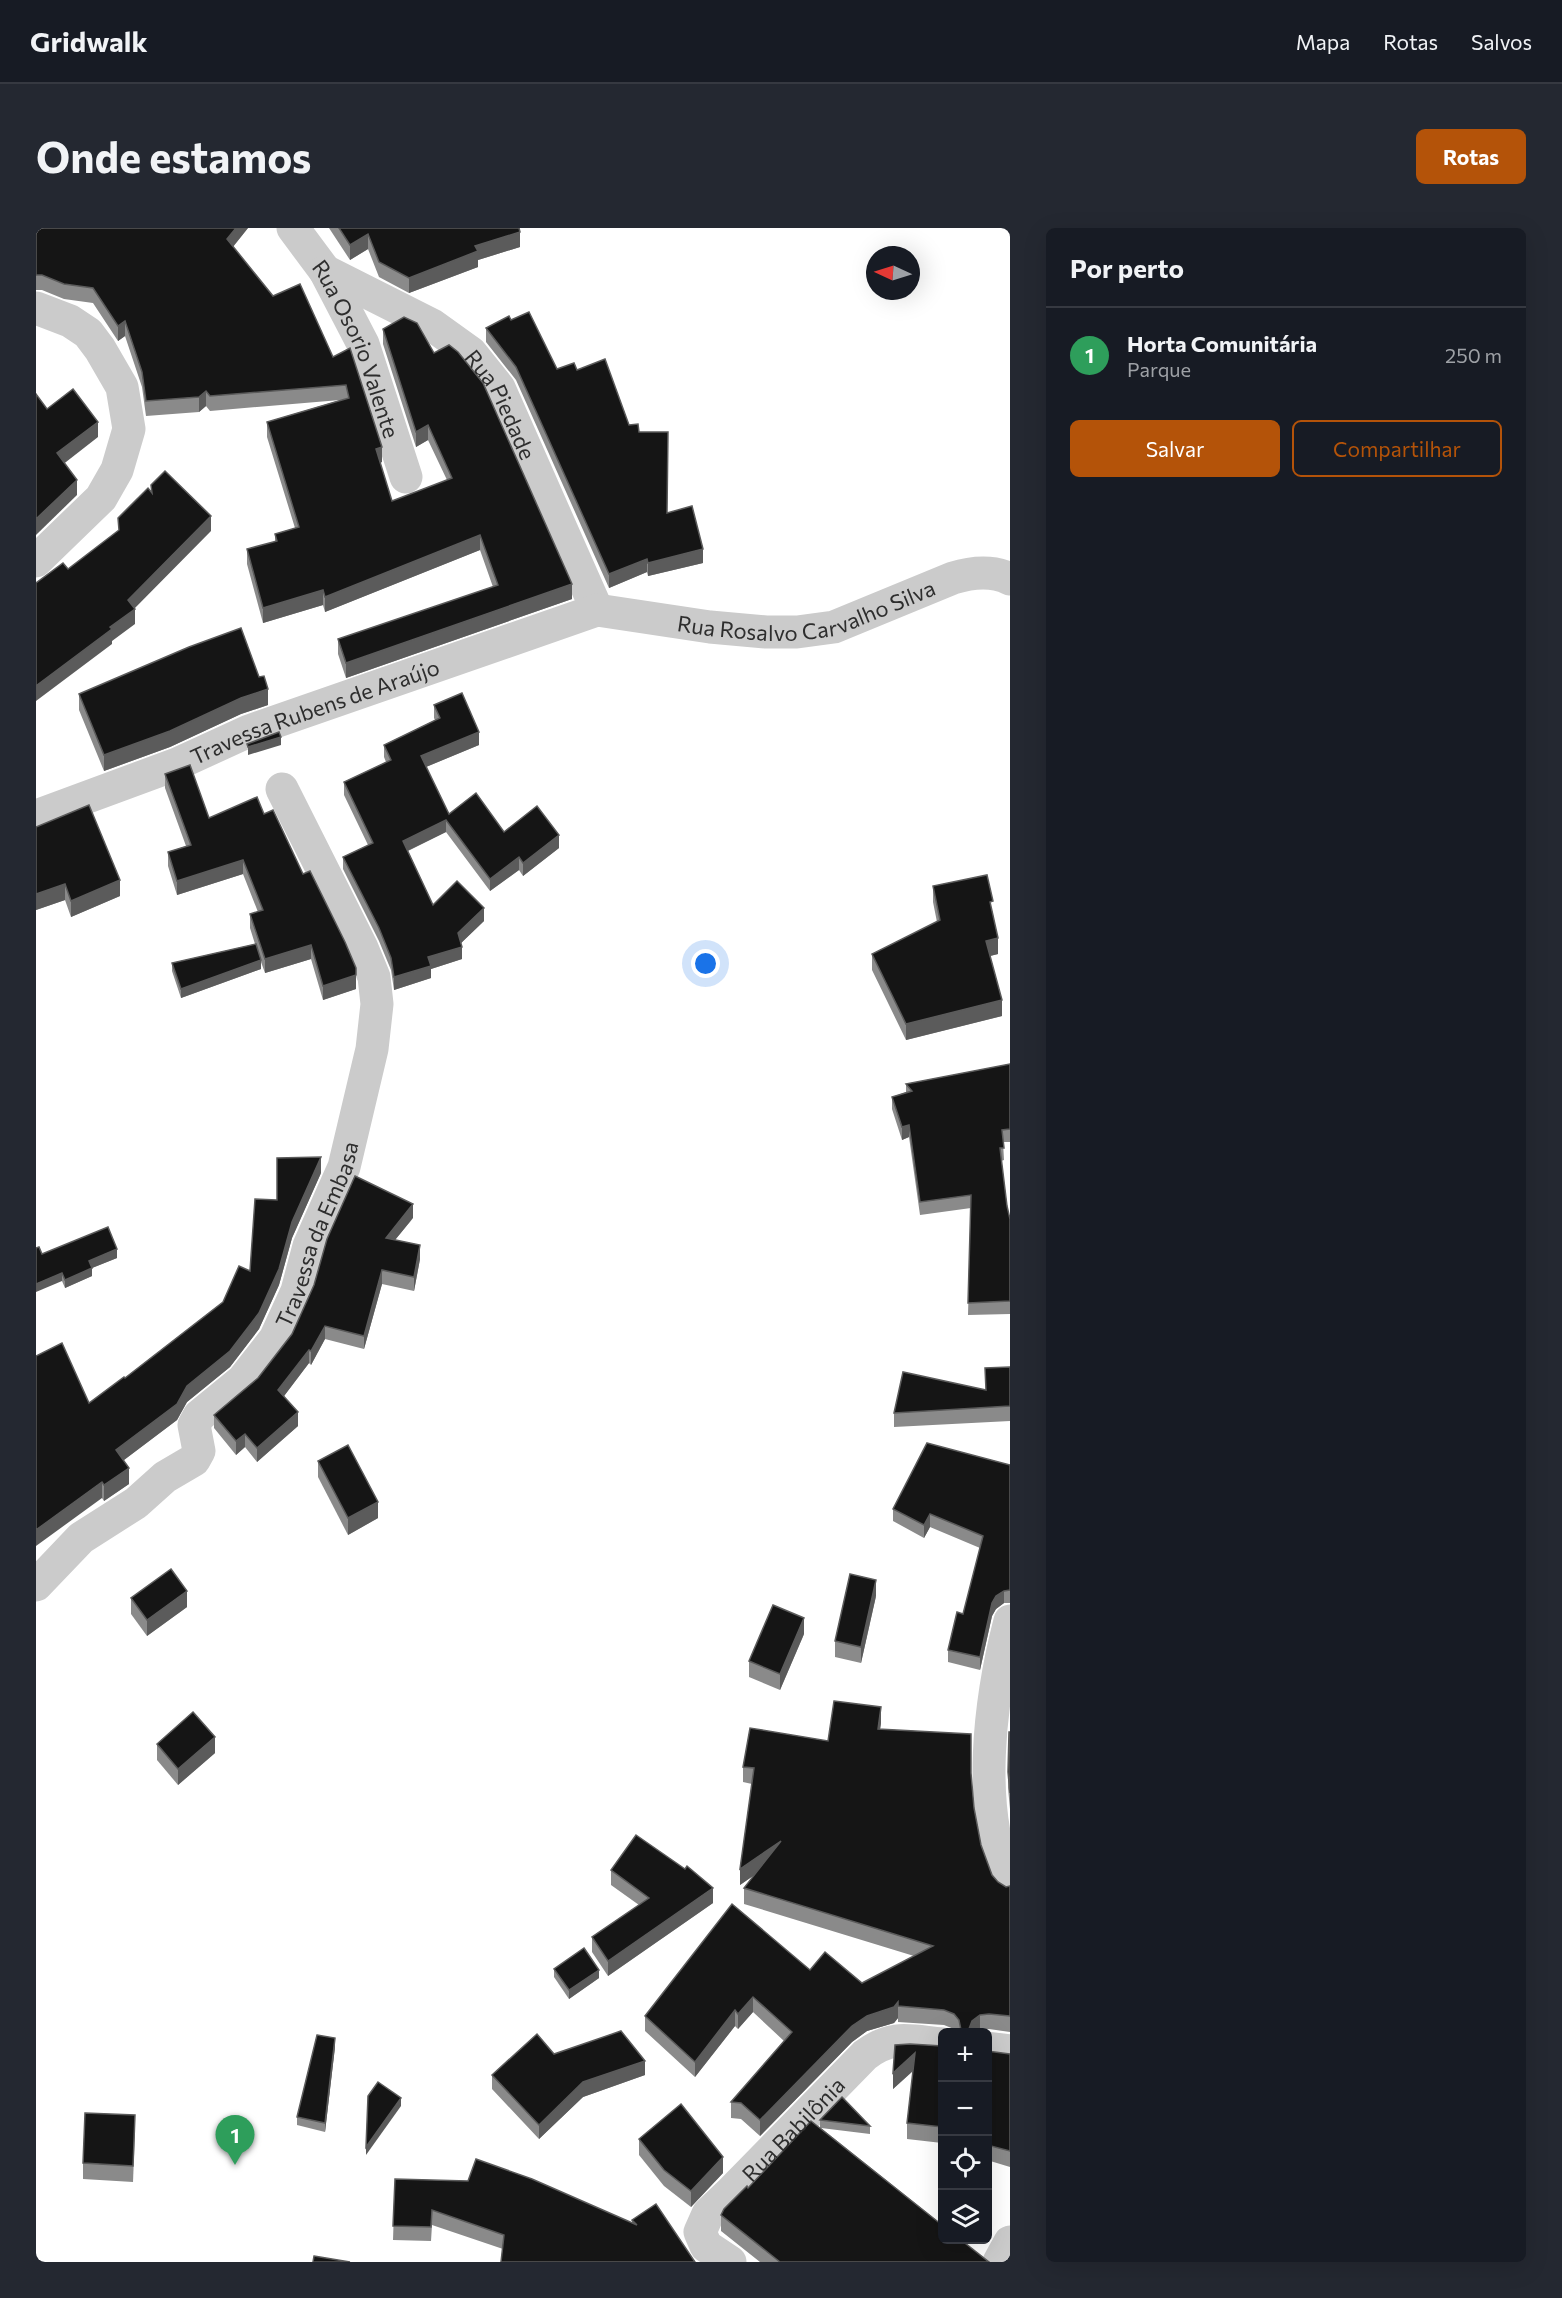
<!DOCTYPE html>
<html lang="pt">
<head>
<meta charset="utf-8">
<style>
  body { margin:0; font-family:Commissioner,sans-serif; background:#242831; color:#f1f3f6 }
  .controls { position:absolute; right:18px; bottom:18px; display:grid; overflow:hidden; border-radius:9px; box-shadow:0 6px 24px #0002 }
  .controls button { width:54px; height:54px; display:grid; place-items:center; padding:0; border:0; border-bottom:2px solid #363941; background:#171b24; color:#f1f3f6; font:30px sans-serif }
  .compass { position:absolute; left:830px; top:18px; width:54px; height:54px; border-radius:50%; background:#171b24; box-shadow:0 6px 24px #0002; rotate:274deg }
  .you { position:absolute; left:670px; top:736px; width:21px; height:21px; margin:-15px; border:4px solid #fff; border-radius:50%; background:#1a73e8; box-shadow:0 0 0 9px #1a73e833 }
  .badge { display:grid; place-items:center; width:39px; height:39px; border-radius:50%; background:#b45309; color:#fff; font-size:20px; font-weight:700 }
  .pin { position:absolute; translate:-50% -50px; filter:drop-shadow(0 2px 3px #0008) }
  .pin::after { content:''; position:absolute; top:32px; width:21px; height:18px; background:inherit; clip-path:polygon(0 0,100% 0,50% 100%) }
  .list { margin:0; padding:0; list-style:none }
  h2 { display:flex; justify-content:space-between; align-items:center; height:78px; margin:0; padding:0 24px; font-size:26px }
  h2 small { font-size:20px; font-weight:400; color:#9ea1a6 }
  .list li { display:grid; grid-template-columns:39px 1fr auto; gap:18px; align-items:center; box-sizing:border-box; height:96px; padding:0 24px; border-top:2px solid #363941 }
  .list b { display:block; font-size:22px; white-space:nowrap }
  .list p { margin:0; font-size:20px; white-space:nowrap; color:#9ea1a6 }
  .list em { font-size:20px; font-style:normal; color:#9ea1a6 }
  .actions { display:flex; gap:12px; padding:18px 24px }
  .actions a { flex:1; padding:14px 0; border:2px solid #b45309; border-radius:9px; text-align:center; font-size:21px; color:#b45309 }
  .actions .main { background:#b45309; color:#fff }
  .icon { flex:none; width:33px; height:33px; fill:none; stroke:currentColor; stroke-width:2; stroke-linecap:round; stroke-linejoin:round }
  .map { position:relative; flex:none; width:974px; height:2034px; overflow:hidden; border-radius:9px }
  header { display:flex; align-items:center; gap:36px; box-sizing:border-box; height:84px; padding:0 30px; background:#171b24; border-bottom:2px solid #363941 }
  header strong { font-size:28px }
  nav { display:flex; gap:33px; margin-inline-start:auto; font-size:21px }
  .intro { display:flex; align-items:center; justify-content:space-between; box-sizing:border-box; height:144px; padding:0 36px }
  h1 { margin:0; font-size:42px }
  .button { padding:15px 27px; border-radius:9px; background:#b45309; color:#fff; font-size:21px; font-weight:700 }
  main { display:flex; gap:36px; padding:0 36px }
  aside { flex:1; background:#171b24; border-radius:9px; box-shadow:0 6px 24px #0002 }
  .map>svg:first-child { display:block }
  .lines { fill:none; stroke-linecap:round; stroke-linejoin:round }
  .street { stroke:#cbcbcb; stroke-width:33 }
  .wall { fill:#8a8a8a }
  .shaded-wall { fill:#5b5b5b }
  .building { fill:#151515; stroke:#5b5b5b; stroke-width:1.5 }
  .labels { text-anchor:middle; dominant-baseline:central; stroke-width:6; stroke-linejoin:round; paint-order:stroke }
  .street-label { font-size:22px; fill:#2e2e2e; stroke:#fff }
</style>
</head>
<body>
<header>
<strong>Gridwalk</strong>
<nav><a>Mapa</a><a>Rotas</a><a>Salvos</a></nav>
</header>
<div class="intro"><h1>Onde estamos</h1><a class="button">Rotas</a></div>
<main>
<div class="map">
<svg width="974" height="2034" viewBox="0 0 974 2034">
  <rect width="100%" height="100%" fill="#fff"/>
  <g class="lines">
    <!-- street -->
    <g class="street">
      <path id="s1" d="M 257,0 L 289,43 L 327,116 L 370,249"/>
      <path id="s2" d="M 289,43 L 396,97 L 435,125 L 463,160 L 561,382"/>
      <polyline points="0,80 34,93 52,105 64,121 86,159 93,201 81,242 65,270 0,333"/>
      <path id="s3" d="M 0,588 L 141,536 L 213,503 L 561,382 L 674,399 L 730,404 L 761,404 L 798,399 L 917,350 C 937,344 956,342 974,351"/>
      <path id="s4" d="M 0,1357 L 45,1310 L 100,1275 L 129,1249 L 158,1232 L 163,1223 L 158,1197 L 163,1188 L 207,1152 L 239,1111 L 261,1063 L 273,1018 L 308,939 L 336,821 L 341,776 L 338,749 L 326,720 L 246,561"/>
      <path d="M 974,1393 C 954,1470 939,1582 974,1656"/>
      <polyline points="951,1820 974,1823"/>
      <path id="s5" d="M 694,2034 L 670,2018 L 664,2004 L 672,1986 L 694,1965 L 829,1827 C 857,1806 874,1813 906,1816"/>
      <polyline points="963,2034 974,2014"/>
    </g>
  </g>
  <!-- wall -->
  <g class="wall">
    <polygon points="0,0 212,0 197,19 237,68 297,129 346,234 344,235 356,273 411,252 392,212 380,219 347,116 347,101 536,371 310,450 302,426 302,411 457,359 444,322 289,384 287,377 227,395 211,336 211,321 239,314 239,306 259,300 231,209 231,194 304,172 174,183 170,178 163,184 110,188 106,159 89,108 82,113 57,75 28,71 6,62 0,62"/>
    <polygon points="293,0 483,0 484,19 442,32 442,39 373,65 343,49 332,21 314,32"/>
    <polygon points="475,92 521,141 541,142 593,197 603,204 631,285 667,335 612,348 611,344 573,360 480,152 450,114 450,100"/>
    <polygon points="43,466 232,477 205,486 134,519 68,543 43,482"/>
    <polygon points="398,477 443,517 390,539 413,586 468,604 523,620 487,648 483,642 454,663 410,604 372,623 397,677 448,693 425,715 426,731 395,741 395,750 358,762 355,742 343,713 307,641 307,629 332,617 308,567 308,554 350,534 348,529 348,517 399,492 398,490"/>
    <polygon points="129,546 173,590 228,586 320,761 287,772 275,731 229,745 225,734 225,741 145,770 136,743 136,735 219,716 214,700 214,686 222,684 207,646 141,667 132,638 132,624 150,618 129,560"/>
    <polygon points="0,599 84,668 35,689 29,672 0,682"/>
    <polygon points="897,658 957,686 962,726 954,728 966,788 870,812 836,742 836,726 901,694 897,674"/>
    <polygon points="974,836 974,914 967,914 968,932 965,933 971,978 974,991 974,1086 932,1087 935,980 884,987 873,909 866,912 856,881 856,869 870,864 870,856"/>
    <polygon points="285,945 256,1010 243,1057 223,1101 194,1139 151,1174 141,1192 88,1232 93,1256 68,1273 66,1270 53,1175 89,1150 187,1074 214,1043 241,972"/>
    <polygon points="377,990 359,1012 384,1031 378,1063 346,1056 328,1121 289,1111 275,1137 273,1135 248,1168 262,1198 221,1234 209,1219 200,1227 178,1200 178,1187 222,1150"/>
    <polygon points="6,1026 81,1030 56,1040 56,1048 29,1060 26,1053"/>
    <polygon points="974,1139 974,1193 858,1199 858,1185 950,1162 949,1140"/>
    <polygon points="282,1233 342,1290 312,1307 282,1249"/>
    <polygon points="974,1237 974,1375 968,1375 960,1381 956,1388 944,1442 912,1434 912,1422 927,1386 944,1320 894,1299 888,1310 857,1293 857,1281"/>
    <polygon points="840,1368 825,1435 799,1429 799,1413"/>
    <polygon points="95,1370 151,1379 111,1408 95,1386"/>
    <polygon points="768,1406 744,1462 713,1449 713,1433"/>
    <polygon points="845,1495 844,1501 935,1546 938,1580 945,1617 956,1647 962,1654 970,1659 974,1658 974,1804 953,1801 944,1803 942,1804 920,1804 918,1801 908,1797 862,1794 862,1790 858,1795 831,1803 816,1814 724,1908 705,1891 695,1890 695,1874 748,1813 717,1784 702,1801 699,1798 659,1849 609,1803 609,1788 774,1742 826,1755 878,1728 708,1676 708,1660 718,1647 704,1657 716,1556 707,1554 707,1539 792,1513"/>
    <polygon points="973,1504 974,1504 974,1581 972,1560"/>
    <polygon points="121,1516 179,1525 142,1557 121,1532"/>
    <polygon points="575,1642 677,1675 572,1748 556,1724 556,1709 603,1677 575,1657"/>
    <polygon points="518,1741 563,1750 533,1771 518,1749"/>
    <polygon points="906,1818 906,1915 871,1911 871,1895 877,1843 857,1861 857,1845"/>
    <polygon points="299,1819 289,1904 261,1897 261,1889"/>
    <polygon points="951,1823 974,1826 974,1939 951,1932"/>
    <polygon points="518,1826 609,1847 547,1869 503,1911 456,1861 456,1847"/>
    <polygon points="784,1892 834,1898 834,1906 785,1900 953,2034 724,2034 685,2003 685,1987 712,1960 784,1899"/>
    <polygon points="99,1903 97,1954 47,1951 47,1935"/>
    <polygon points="603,1911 687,1945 655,1979 628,1958 603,1927"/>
    <polygon points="359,1951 596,1995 596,1992 659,2034 467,2021 396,1997 395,2013 357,2012"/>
  </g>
  <!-- shaded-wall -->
  <g class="shaded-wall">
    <polygon points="200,0 212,0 191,26 191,11"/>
    <polygon points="484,4 484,19 442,32 442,39 373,65 373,50 439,18"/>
    <polygon points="332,6 332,21 314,32 314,17"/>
    <polygon points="89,93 89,108 82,113 82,98"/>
    <polygon points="170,163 170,178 163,184 163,169"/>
    <polygon points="62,194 62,209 21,241 21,225"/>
    <polygon points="392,197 392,212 380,219 380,204"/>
    <polygon points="346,219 346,234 340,236 340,221"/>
    <polygon points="41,252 41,267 0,307 0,291"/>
    <polygon points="175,288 175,303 98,381 99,381 99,396 76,413 76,416 0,473 0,458 74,399 92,372"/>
    <polygon points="444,307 444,322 289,384 289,369"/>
    <polygon points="667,321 667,335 612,348 612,335"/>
    <polygon points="611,331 611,344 573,360 573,346"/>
    <polygon points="536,356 536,371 310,450 310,435"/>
    <polygon points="287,362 287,377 227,395 227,380"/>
    <polygon points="232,461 232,477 205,486 134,519 68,543 68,527 205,470"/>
    <polygon points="443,504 443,517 385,541 385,528"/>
    <polygon points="245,509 245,517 212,527 212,519"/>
    <polygon points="410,592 410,604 367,625 367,613"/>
    <polygon points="523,607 523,620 487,648 487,635"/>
    <polygon points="483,629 483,642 454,663 454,651"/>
    <polygon points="207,632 207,646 141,667 141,653"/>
    <polygon points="84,652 84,668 35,689 35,673"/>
    <polygon points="29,656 29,672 0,682 0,666"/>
    <polygon points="448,680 448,693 422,718 422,705"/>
    <polygon points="962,710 962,726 950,729 950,713"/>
    <polygon points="275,717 275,731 229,745 229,731"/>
    <polygon points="426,719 426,731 395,741 395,750 358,762 358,749 392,729"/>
    <polygon points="225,732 225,741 145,770 145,761"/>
    <polygon points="320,747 320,761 287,772 287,758"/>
    <polygon points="966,772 966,788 870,812 870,796"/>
    <polygon points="873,897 873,909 866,912 866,899"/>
    <polygon points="285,929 285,945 256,1010 243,1057 223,1101 194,1139 151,1174 141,1192 80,1238 80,1222 151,1158 256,994"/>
    <polygon points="377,976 377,990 350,1023 350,1010"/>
    <polygon points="384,1017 384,1031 378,1063 378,1049"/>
    <polygon points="81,1021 81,1030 56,1040 56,1048 29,1060 29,1052 53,1033"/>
    <polygon points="346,1042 346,1056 328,1121 328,1108"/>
    <polygon points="26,1045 26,1053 0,1064 0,1056"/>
    <polygon points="289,1098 289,1111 275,1137 275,1123"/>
    <polygon points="273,1122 273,1135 242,1176 242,1162"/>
    <polygon points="262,1184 262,1198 221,1234 221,1220"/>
    <polygon points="209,1206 209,1219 200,1227 200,1213"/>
    <polygon points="93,1240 93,1256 68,1273 68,1257"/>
    <polygon points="66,1254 66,1270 0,1318 0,1302"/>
    <polygon points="342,1274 342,1290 312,1307 312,1290"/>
    <polygon points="894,1286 894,1299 888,1310 888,1297"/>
    <polygon points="840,1352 840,1368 825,1435 825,1419"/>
    <polygon points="151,1363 151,1379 111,1408 111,1392"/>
    <polygon points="968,1363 968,1375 960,1381 956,1388 944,1442 944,1429 956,1375 960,1368"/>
    <polygon points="768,1390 768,1406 744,1462 744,1446"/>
    <polygon points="845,1479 845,1495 842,1517 842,1501"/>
    <polygon points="179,1509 179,1525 142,1557 142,1541"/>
    <polygon points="745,1613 745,1629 704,1657 704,1641"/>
    <polygon points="677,1660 677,1675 572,1748 572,1733"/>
    <polygon points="563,1742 563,1750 533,1771 533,1762"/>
    <polygon points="717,1769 717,1784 702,1801 702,1786"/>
    <polygon points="862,1774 862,1790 858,1795 831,1803 816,1814 724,1908 724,1892 816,1798 831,1788"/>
    <polygon points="699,1782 699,1798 659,1849 659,1834"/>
    <polygon points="944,1787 944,1803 942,1804 933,1804 933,1801 936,1793"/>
    <polygon points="299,1810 299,1819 289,1904 289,1895"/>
    <polygon points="879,1825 879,1841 857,1861 857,1845"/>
    <polygon points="609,1833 609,1847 547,1869 503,1911 503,1897 547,1854"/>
    <polygon points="365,1870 365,1878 330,1927 330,1919"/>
    <polygon points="687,1929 687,1945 655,1979 655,1963"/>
  </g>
  <!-- building -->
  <g class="building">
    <polygon points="0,0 200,0 191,11 237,68 264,56 297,129 314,120 346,219 340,221 356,273 416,250 392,197 380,204 347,101 368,89 381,95 398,125 413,117 422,124 447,155 536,356 310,435 302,411 462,357 444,307 289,369 287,362 227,380 211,321 241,313 239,306 263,299 231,194 313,170 310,157 174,168 170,163 163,169 110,173 106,144 89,93 82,98 57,60 28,56 6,47 0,47"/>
    <polygon points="303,0 483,0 484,4 439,18 442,23 373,50 343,34 332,6 314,17"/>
    <polygon points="493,84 521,141 538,135 541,142 569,131 593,197 602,196 603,204 632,204 631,285 656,278 667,321 612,335 611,331 573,346 480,139 450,100 473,88 475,92"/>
    <polygon points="37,161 62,194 21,225 41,252 0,291 0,166 11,181"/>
    <polygon points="129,243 175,288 92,372 99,381 74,399 76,401 0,458 0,355 27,335 32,341 83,302 82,290 112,260 116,265 115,257"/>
    <polygon points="205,400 223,449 228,448 232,461 205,470 134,503 68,527 43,466 153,419"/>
    <polygon points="426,465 443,504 385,528 413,586 440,565 468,604 501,578 523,607 487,635 483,629 454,651 410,592 367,613 397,677 421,653 448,680 422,705 426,719 392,729 395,738 358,749 355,730 343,700 307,629 337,615 308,554 355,532 348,517 404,490 398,477"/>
    <polygon points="243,504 245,509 212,519 211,516"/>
    <polygon points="154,537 173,590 221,569 228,586 237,582 267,646 274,643 309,714 320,740 320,747 287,758 275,717 229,731 214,686 227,682 207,632 141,653 132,624 155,617 129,546"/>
    <polygon points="53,577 84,652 35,673 29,656 0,666 0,599"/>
    <polygon points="951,647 957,673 954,674 962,710 950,713 966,772 870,796 836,726 904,692 897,658"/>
    <polygon points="220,716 225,732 145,761 136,735"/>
    <polygon points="974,836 974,901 966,902 968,920 964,920 971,978 974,991 974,1073 932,1075 935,967 884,974 873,897 866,899 856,869 876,863 870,856"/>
    <polygon points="285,929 256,994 243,1041 223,1085 194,1123 151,1158 141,1176 80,1222 93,1240 68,1257 66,1254 0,1302 0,1128 26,1115 53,1175 88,1149 89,1150 187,1074 203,1038 214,1043 219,971 241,972 241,930"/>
    <polygon points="319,948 377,976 350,1010 384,1017 378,1049 346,1042 328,1108 289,1098 275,1123 273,1122 242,1162 262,1184 221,1220 209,1206 200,1213 178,1187 222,1150 256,1106 278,1057 291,1011"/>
    <polygon points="72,999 81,1021 53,1033 56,1040 29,1052 26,1045 0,1056 0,1020 3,1019 6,1026"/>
    <polygon points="974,1139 974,1178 858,1185 867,1144 950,1162 949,1140"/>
    <polygon points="891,1215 974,1237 974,1362 968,1363 960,1368 956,1375 944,1429 912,1422 921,1384 927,1386 947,1308 894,1286 888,1297 857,1281"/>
    <polygon points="312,1217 342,1274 312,1290 282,1233"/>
    <polygon points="135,1341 151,1363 111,1392 95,1370"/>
    <polygon points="814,1346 840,1352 825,1419 799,1413"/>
    <polygon points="737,1377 768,1390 744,1446 713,1433"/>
    <polygon points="798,1473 845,1479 842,1501 935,1506 935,1545 938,1580 945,1617 956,1647 962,1654 970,1659 974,1658 974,1788 953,1786 944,1787 936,1793 933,1801 933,1804 924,1804 925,1802 923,1792 918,1786 908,1782 862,1778 862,1774 858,1779 831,1788 816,1798 724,1892 705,1875 695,1874 756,1804 717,1769 702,1786 699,1782 659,1834 609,1788 696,1676 774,1742 789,1724 826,1755 897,1718 708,1660 745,1613 704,1641 718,1540 707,1539 714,1500 792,1513"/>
    <polygon points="157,1484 179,1509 142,1541 121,1516"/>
    <polygon points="973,1504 974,1504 974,1565 972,1544"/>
    <polygon points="600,1607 649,1641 651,1638 677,1660 572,1733 556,1709 613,1670 575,1642"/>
    <polygon points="548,1720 563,1742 533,1762 518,1741"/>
    <polygon points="585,1803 609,1833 547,1854 503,1897 456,1847 501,1806 518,1826"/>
    <polygon points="281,1807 299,1810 289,1895 261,1889"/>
    <polygon points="874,1816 906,1818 906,1899 871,1895 879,1825 857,1845 859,1817"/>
    <polygon points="951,1823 974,1826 974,1923 951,1917"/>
    <polygon points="342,1854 365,1870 330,1919 332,1868"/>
    <polygon points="806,1869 834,1898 784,1892"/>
    <polygon points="645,1876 687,1929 655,1963 628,1942 603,1911"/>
    <polygon points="49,1885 99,1887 97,1938 47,1935"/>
    <polygon points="775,1893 906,1997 906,2012 925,2012 953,2034 744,2034 685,1987 688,1981 711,1958 712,1960"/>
    <polygon points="440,1931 496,1951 601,1997 596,1992 620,1976 659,2034 465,2034 468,2007 396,1982 395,1999 357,1998 359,1951 432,1953"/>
    <polygon points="278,2028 314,2034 277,2034"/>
  </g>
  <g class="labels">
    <!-- street labels -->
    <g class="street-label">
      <text stroke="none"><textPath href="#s1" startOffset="138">Rua Osorio Valente</textPath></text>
      <text stroke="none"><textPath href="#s2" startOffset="228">Rua Piedade</textPath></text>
      <text stroke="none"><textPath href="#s3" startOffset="812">Rua Rosalvo Carvalho Silva</textPath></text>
      <text stroke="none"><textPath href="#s3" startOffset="298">Travessa Rubens de Araújo</textPath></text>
      <text stroke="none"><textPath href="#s4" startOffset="472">Travessa da Embasa</textPath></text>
      <text stroke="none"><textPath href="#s5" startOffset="184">Rua Babilônia</textPath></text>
    </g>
  </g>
</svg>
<div class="controls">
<button>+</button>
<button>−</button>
<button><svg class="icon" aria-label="locate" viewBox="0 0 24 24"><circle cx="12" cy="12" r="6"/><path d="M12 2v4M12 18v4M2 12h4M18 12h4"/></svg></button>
<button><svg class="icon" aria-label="layers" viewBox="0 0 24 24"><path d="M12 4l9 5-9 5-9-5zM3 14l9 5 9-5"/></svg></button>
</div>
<svg class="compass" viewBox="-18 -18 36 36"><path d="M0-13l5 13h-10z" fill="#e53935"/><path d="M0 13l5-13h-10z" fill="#9ea1a6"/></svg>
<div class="you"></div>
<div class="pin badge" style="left:199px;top:1937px;background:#2e9e5b">1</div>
</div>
<aside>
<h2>Por perto<small></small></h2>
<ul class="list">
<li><span class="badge" style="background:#2e9e5b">1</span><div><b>Horta Comunitária</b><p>Parque</p></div><em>250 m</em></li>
</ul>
<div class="actions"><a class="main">Salvar</a><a>Compartilhar</a></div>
</aside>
</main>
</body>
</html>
